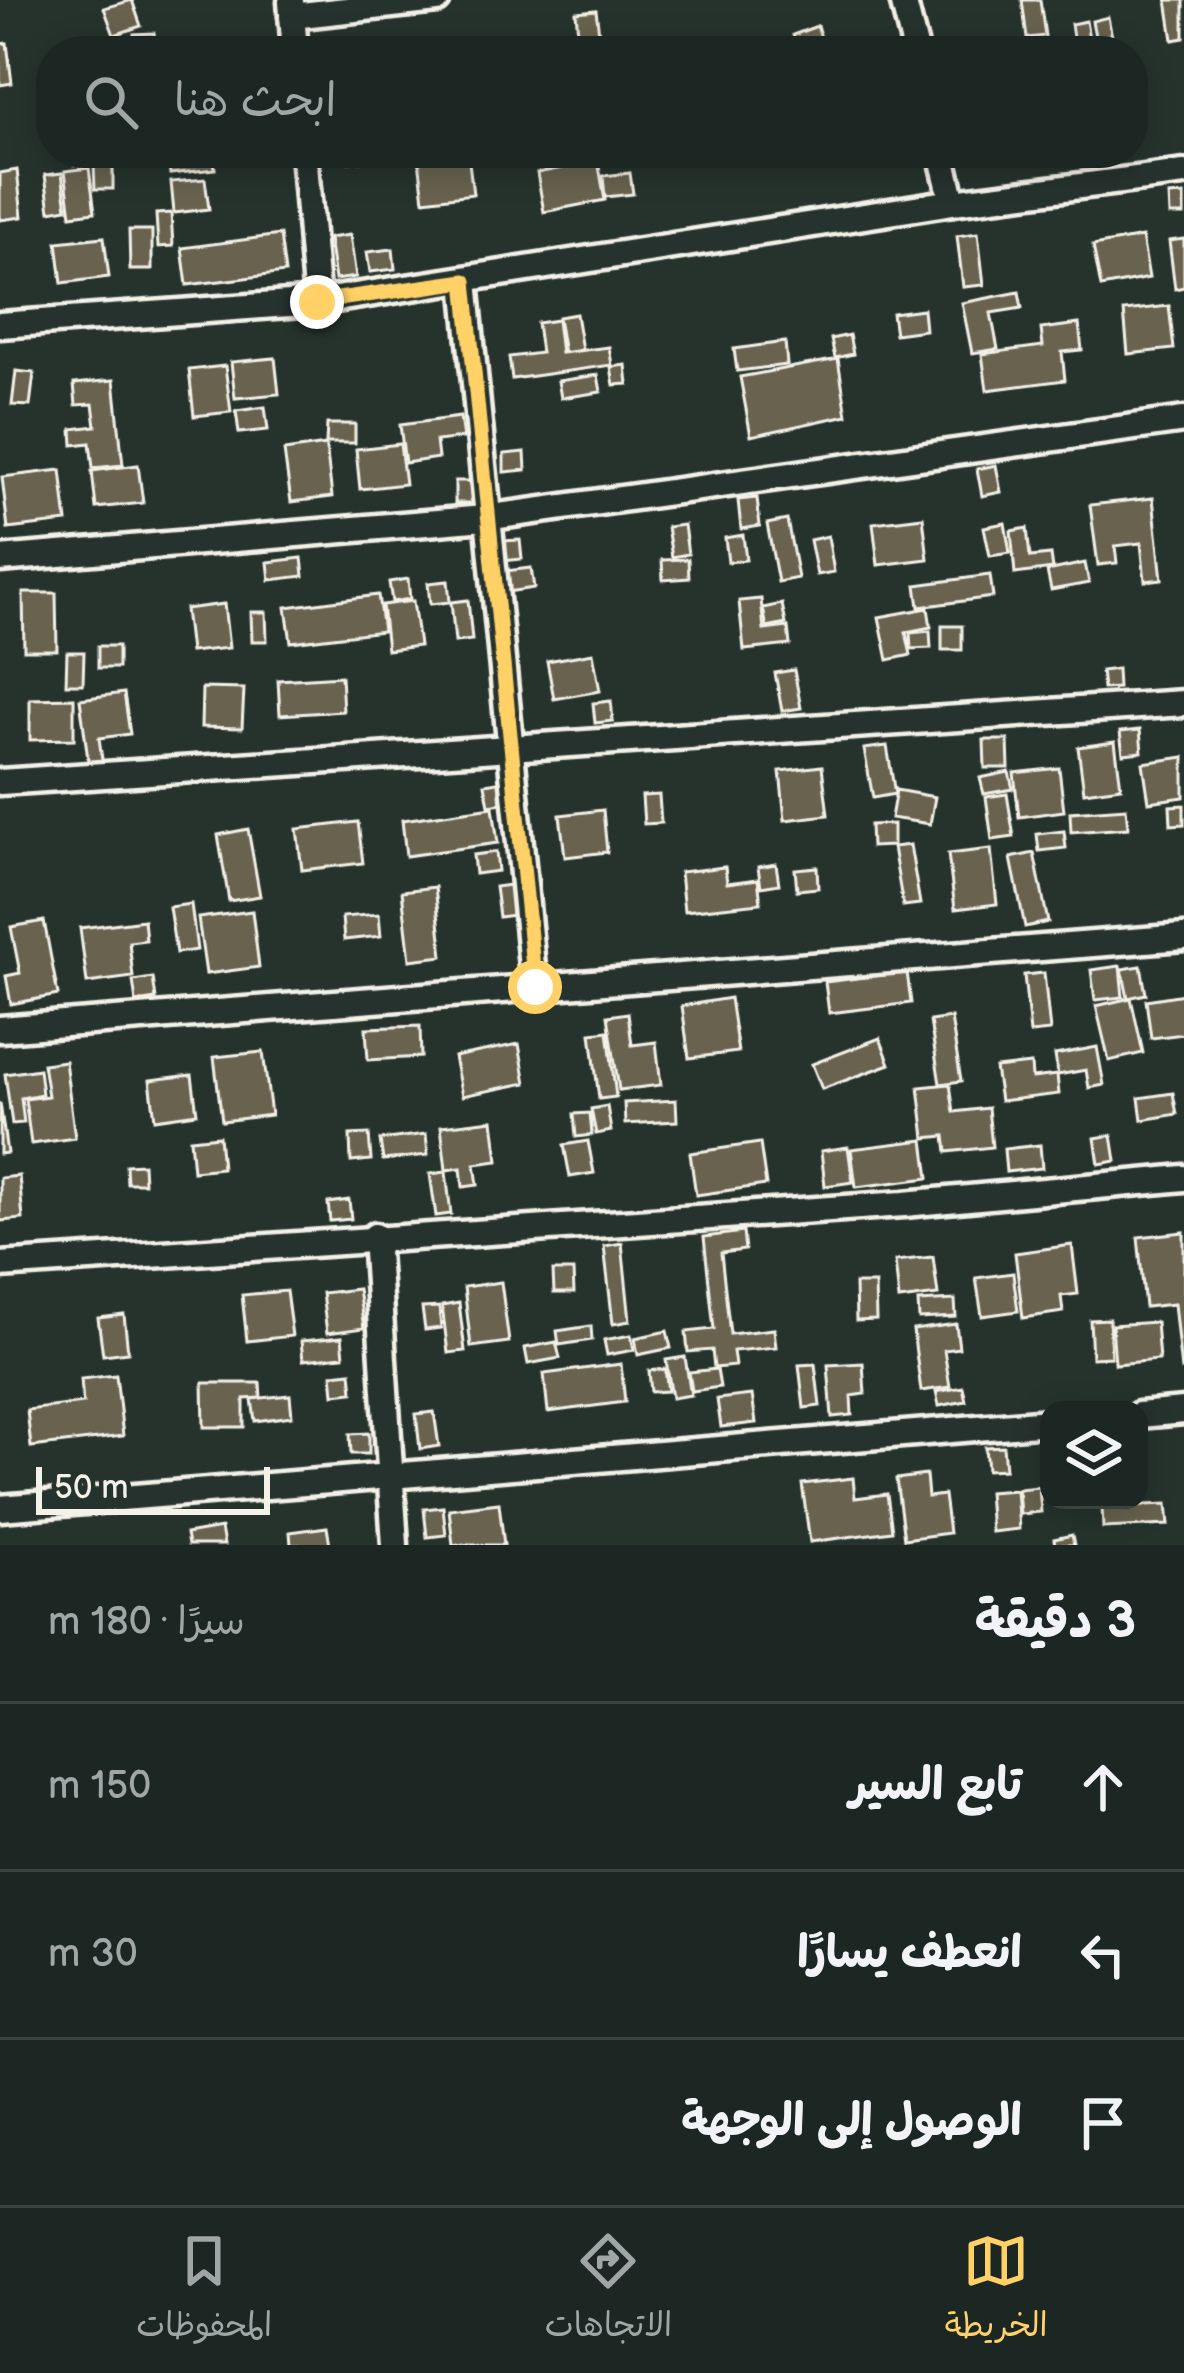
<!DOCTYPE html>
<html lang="ar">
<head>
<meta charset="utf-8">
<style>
  body { margin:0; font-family:"Balsamiq Sans","Playpen Sans Arabic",sans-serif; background:#29322f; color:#f1f3f6; direction:rtl }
  .controls { position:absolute; right:36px; bottom:36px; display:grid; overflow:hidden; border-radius:24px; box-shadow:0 6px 30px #0003 }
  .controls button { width:108px; height:108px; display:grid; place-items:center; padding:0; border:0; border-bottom:3px solid #3a4340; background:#1c2622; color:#f1f3f6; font:60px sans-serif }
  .scale { position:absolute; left:36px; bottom:30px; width:234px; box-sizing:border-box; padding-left:12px; border:6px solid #f4f1e8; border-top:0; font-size:33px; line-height:42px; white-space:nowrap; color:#f4f1e8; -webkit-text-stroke:9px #26332d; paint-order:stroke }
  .stop { position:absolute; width:36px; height:36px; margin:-27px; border:9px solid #ffd166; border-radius:50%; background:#fff }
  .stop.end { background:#ffd166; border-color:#fff; box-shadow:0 3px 12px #0008 }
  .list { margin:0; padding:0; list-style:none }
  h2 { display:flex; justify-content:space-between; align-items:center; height:156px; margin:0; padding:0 48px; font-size:51px }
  h2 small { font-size:39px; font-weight:400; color:#a0a5a5 }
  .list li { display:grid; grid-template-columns:78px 1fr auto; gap:36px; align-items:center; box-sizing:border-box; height:168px; padding:0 48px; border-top:3px solid #3a4340 }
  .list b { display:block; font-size:45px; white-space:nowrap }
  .list em { font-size:39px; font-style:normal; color:#a0a5a5 }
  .icon { flex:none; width:66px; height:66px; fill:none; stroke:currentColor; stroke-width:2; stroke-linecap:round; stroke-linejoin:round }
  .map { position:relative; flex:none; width:1184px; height:1545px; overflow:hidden; direction:ltr }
  .search { position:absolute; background:#1c2622; box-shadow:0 6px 30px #0003; left:36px; right:36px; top:36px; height:132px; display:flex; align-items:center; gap:30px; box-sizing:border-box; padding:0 42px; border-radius:48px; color:#a0a5a5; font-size:45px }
  .sheet { height:660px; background:#1c2622 }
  nav { display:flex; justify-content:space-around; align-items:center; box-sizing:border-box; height:168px; border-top:3px solid #3a4340; background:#1c2622; font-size:33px; color:#a0a5a5 }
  nav a { display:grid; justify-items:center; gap:6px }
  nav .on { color:#ffd166 }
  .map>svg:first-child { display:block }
  .building { fill:#676250; stroke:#f4f1e8; stroke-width:3 }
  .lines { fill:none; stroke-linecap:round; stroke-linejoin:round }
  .street-casing { stroke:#f4f1e8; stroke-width:33 }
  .street { stroke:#26332d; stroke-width:24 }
  .route { stroke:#ffd166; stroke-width:15 }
</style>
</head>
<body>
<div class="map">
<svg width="1184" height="1545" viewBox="0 0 1184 1545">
  <rect width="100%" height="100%" fill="#26332d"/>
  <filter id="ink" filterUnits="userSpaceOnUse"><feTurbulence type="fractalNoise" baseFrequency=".00833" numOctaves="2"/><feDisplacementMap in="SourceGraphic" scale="24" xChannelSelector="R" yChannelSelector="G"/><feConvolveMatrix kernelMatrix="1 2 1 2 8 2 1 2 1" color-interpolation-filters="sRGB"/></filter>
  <g filter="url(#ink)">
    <!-- building -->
    <g class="building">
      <polygon points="132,0 141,26 114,35 104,8"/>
      <polygon points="1022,0 1040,0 1045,36 1027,38"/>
      <polygon points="1167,0 1184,0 1184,38 1173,40"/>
      <polygon points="596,10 599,33 578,34 576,12"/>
      <polygon points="1108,17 1112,37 1096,41 1092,21"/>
      <polygon points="1086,21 1091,50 1075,51 1071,24"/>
      <polygon points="817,26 824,46 799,51 793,35"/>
      <polygon points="154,33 156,51 136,51 134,34"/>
      <polygon points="1051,41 1052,51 1030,51 1030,43"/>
      <polygon points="7,43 12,83 0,85 0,44"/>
      <polygon points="74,153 91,153 92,164 75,165"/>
      <polygon points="167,153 213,153 215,169 170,174"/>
      <polygon points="348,153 386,153 386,158 349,162"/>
      <polygon points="752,153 801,153 801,157 754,165"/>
      <polygon points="468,154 473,194 424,200 419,160"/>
      <polygon points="598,161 605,200 544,212 537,173"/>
      <polygon points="94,165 113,165 113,189 95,189"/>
      <polygon points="89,168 95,212 71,215 65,171"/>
      <polygon points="17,170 22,217 0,220 0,173"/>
      <polygon points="62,173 67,208 50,211 45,175"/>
      <polygon points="630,173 633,194 605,197 603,176"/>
      <polygon points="205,179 209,209 174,213 171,182"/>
      <polygon points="1184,195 1184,215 1170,215 1169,196"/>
      <polygon points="171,213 173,246 158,247 156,214"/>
      <polygon points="129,230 152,230 152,270 130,270"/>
      <polygon points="978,233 984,285 963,287 957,236"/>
      <polygon points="280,235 285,273 187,285 182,248"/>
      <polygon points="350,235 356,277 335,280 329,238"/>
      <polygon points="104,237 109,277 62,283 57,242"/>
      <polygon points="1142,237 1149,278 1101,287 1093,246"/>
      <polygon points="1184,239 1184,287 1175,289 1169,241"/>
      <polygon points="393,249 395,269 370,272 367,252"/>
      <polygon points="1019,292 1022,308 991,313 998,349 972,353 962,303"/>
      <polygon points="1169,306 1174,349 1128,354 1124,311"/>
      <polygon points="923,309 925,330 895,334 892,313"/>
      <polygon points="576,314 582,350 564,354 558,317"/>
      <polygon points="557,320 561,353 609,347 612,365 512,379 509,357 541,353 537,323"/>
      <polygon points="1079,324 1082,350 1062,352 1065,380 987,390 982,354 1043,346 1041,329"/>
      <polygon points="849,335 853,354 835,358 831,339"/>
      <polygon points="785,342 787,365 737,371 734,349"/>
      <polygon points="275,358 279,394 235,398 231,362"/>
      <polygon points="838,359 847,415 751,436 740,377"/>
      <polygon points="626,365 628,384 614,385 611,367"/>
      <polygon points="225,366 231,412 194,416 189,370"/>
      <polygon points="16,371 34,373 30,406 12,405"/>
      <polygon points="598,375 601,392 561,398 558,381"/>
      <polygon points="114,380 123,465 93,468 90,443 73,445 72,429 96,426 93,404 76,405 74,384"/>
      <polygon points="265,407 268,430 239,433 236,411"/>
      <polygon points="460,417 463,438 436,441 438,458 405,463 400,425"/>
      <polygon points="327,424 355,424 355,443 326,443"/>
      <polygon points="400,444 405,484 360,489 356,449"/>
      <polygon points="326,445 332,497 291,502 284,451"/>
      <polygon points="525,452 526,470 504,472 504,454"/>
      <polygon points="138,465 143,503 96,508 92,471"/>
      <polygon points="996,465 1001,492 982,496 977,469"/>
      <polygon points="61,470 67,522 8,529 2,477"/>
      <polygon points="455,481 481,481 480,503 455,503"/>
      <polygon points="757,498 760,526 741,529 738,500"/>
      <polygon points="1153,498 1162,579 1145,581 1141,543 1115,546 1117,563 1098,565 1090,505"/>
      <polygon points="923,517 928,559 878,565 873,523"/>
      <polygon points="787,520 798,578 778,582 767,524"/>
      <polygon points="1005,523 1010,553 990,556 984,527"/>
      <polygon points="684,525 688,554 672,557 667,527"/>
      <polygon points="1027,528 1030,557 1051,555 1053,569 1015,574 1011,531"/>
      <polygon points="743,535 746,560 728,562 725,538"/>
      <polygon points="828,536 834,572 817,575 810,540"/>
      <polygon points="520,540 522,559 502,561 501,541"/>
      <polygon points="302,558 304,576 270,580 268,562"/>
      <polygon points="688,559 689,578 663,580 662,560"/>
      <polygon points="1085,563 1089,583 1051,590 1047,571"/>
      <polygon points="531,568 534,588 507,592 505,571"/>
      <polygon points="990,575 993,597 919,607 916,585"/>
      <polygon points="408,579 410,599 392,602 389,582"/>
      <polygon points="448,581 450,602 430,604 428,583"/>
      <polygon points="23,593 56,593 57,650 24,650"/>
      <polygon points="378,595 383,631 291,642 286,607"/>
      <polygon points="761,599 764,630 788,627 790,645 744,650 739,601"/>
      <polygon points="468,600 472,640 455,642 451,602"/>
      <polygon points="413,601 419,646 387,650 382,605"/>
      <polygon points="224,604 229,648 190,652 185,609"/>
      <polygon points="782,604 786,624 767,628 763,608"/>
      <polygon points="928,608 931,627 906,632 911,655 888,660 879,617"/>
      <polygon points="251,612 266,612 267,641 252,641"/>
      <rect x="942" y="626" width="20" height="24"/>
      <polygon points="930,631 931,648 911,649 910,633"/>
      <rect x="98" y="646" width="20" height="22"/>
      <polygon points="67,652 84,652 83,684 66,684"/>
      <polygon points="593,653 600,691 554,699 547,661"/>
      <polygon points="1117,669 1118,688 1103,689 1101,671"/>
      <polygon points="794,670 801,708 782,711 775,673"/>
      <polygon points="341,676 343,711 280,715 278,680"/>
      <polygon points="202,688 244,689 242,728 201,727"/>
      <polygon points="124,693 130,734 99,738 103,766 89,767 80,699"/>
      <polygon points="74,698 74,739 30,740 30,699"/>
      <polygon points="611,701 613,721 595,723 593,703"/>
      <polygon points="1140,730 1142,752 1123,754 1120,732"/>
      <polygon points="984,740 1008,740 1009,768 985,768"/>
      <polygon points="1115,742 1121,787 1084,792 1078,747"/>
      <polygon points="887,746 895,794 873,798 864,749"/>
      <polygon points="1184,757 1184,797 1149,802 1143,763"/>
      <polygon points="822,766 828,815 785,820 780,771"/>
      <polygon points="1059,768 1064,811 1019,817 1014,773"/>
      <polygon points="1009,772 1013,789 984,794 980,778"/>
      <polygon points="504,781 508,802 489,805 485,784"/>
      <polygon points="896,790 935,797 930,824 891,818"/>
      <polygon points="1007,794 1014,837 992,840 986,797"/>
      <polygon points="659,795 661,823 644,824 642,796"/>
      <polygon points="1184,805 1184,824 1171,825 1170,806"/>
      <polygon points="493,807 498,843 406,856 402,820"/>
      <polygon points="1126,808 1128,828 1071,832 1070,812"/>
      <polygon points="603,810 607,852 565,857 560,815"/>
      <polygon points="358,822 363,863 302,870 297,829"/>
      <polygon points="893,824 893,846 871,847 870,825"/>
      <polygon points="248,829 260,896 229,901 218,835"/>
      <polygon points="1064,831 1066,848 1039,851 1037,834"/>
      <polygon points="910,845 920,904 903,906 893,847"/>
      <polygon points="991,849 997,904 955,909 948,854"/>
      <polygon points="496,852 498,871 475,874 473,855"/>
      <polygon points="1034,853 1048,922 1025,927 1011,858"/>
      <polygon points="776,864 779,884 761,887 758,867"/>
      <polygon points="725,867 727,883 758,879 761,903 684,911 680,872"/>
      <polygon points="817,867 818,888 797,890 795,869"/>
      <polygon points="517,884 521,914 499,917 495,887"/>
      <polygon points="435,887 443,956 410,960 402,891"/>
      <polygon points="191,904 197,950 176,953 169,907"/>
      <polygon points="252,911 259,967 206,974 198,918"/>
      <polygon points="379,914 381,936 344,940 342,917"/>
      <polygon points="144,920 146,940 129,942 133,977 87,983 80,928"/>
      <polygon points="44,921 58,995 11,1004 6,976 20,973 11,927"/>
      <polygon points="1120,966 1123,997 1095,1000 1091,970"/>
      <polygon points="1141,966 1146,994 1128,998 1122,969"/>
      <polygon points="907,972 911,1003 829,1013 825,982"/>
      <polygon points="1044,973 1050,1031 1030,1033 1024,975"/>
      <polygon points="153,978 156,999 136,1002 133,981"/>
      <polygon points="1184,994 1184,1034 1151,1038 1146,1000"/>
      <polygon points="730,998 738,1052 689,1058 682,1006"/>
      <polygon points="1131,998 1143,1053 1109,1061 1096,1006"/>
      <polygon points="628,1013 632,1045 656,1042 661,1085 619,1090 608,1016"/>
      <polygon points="951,1018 961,1081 940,1084 930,1021"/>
      <polygon points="420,1026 421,1057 368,1060 366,1028"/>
      <polygon points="608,1031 616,1097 599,1099 591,1033"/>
      <polygon points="880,1038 890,1064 822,1089 812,1064"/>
      <polygon points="519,1044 526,1083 462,1096 454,1057"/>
      <polygon points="1097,1047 1104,1085 1089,1088 1086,1070 1058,1075 1055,1055"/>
      <polygon points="263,1052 271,1115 222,1121 214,1057"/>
      <polygon points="65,1061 75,1138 31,1144 25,1099 48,1096 43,1064"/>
      <polygon points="1031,1064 1032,1078 1057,1075 1059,1094 1000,1101 995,1068"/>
      <polygon points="39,1069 42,1094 21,1098 24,1123 12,1124 5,1074"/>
      <polygon points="192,1075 197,1113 155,1119 150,1080"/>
      <polygon points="950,1084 954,1112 988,1108 992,1147 947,1152 945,1136 925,1138 919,1087"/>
      <polygon points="1173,1093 1177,1114 1142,1120 1139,1098"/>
      <polygon points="676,1100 677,1121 625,1124 624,1103"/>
      <polygon points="0,1103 7,1153 0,1154"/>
      <polygon points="607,1106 611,1131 596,1134 591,1109"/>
      <polygon points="590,1113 592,1135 576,1137 574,1114"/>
      <polygon points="493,1120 498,1161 475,1164 478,1185 463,1187 461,1168 446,1170 441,1126"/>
      <polygon points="369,1134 371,1160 351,1162 350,1135"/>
      <polygon points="426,1134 428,1155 383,1160 380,1140"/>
      <polygon points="1112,1135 1116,1161 1099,1164 1095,1138"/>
      <polygon points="219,1136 222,1168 193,1171 190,1139"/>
      <polygon points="924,1140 929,1178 856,1187 851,1149"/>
      <polygon points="588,1141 594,1173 570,1177 564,1145"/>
      <polygon points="760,1143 766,1185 696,1195 690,1153"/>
      <polygon points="1040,1145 1042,1168 1006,1172 1004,1149"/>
      <polygon points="848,1147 853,1182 825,1186 821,1151"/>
      <polygon points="143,1164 144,1183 127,1183 126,1165"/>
      <polygon points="446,1172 451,1214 436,1216 430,1174"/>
      <polygon points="19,1176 23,1219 0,1221 0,1178"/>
      <polygon points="349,1200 351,1219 330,1221 328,1203"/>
      <polygon points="743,1232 745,1250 721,1253 730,1334 774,1329 776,1347 733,1351 735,1366 714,1368 712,1350 688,1352 686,1332 714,1329 704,1237"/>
      <polygon points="1184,1232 1184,1370 1181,1370 1174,1304 1145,1307 1138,1237"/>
      <polygon points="622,1243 630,1321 613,1324 604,1246"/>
      <polygon points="1072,1245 1078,1294 1061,1296 1063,1312 1023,1318 1015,1253"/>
      <polygon points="933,1257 938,1295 899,1300 895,1261"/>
      <polygon points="553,1271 573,1271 574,1293 554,1293"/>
      <polygon points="1013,1273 1018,1311 982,1316 976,1278"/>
      <polygon points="501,1282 509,1342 471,1347 464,1287"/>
      <polygon points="855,1284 875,1284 876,1320 856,1321"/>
      <polygon points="358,1289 364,1328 327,1333 322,1293"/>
      <polygon points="286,1291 292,1336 247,1341 242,1295"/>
      <polygon points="955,1300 956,1317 919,1319 918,1302"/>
      <polygon points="459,1303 465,1351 448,1353 442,1306"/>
      <polygon points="439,1307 441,1328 425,1330 422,1308"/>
      <polygon points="124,1315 128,1352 103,1355 98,1318"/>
      <polygon points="1109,1319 1111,1357 1092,1358 1090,1320"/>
      <polygon points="1156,1322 1159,1360 1115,1364 1112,1325"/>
      <polygon points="956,1324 959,1348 944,1350 950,1387 921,1391 913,1330"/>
      <polygon points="591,1326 592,1340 559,1345 557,1331"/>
      <polygon points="667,1331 671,1348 638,1355 635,1338"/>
      <polygon points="631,1335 634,1350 607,1355 604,1340"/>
      <polygon points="342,1337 344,1356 303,1360 301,1341"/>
      <polygon points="556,1342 560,1358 528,1364 525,1348"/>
      <polygon points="685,1357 691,1395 672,1398 666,1360"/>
      <polygon points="863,1363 865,1394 851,1396 852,1415 832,1417 828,1365"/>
      <polygon points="621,1364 625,1402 548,1412 544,1374"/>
      <polygon points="815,1364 820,1406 804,1408 799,1365"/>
      <polygon points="665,1369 668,1391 651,1392 649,1371"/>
      <polygon points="717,1369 720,1387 692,1391 689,1372"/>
      <polygon points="351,1372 353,1392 334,1394 332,1374"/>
      <polygon points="116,1375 123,1436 31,1447 27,1410 83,1403 81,1379"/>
      <polygon points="203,1383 260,1383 261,1398 244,1399 244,1427 204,1427"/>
      <polygon points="963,1387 966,1401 939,1406 936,1392"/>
      <polygon points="290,1395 292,1416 255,1421 252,1399"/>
      <polygon points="752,1395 756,1423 721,1427 717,1399"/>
      <polygon points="434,1412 439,1446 420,1449 416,1414"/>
      <polygon points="369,1433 369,1454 351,1454 350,1434"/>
      <polygon points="1003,1446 1005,1469 987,1470 985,1447"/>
      <polygon points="926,1475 928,1497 944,1495 949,1533 904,1539 896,1479"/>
      <polygon points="853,1478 855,1498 887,1494 892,1531 810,1542 802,1484"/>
      <polygon points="1039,1487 1041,1512 1020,1514 1018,1489"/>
      <polygon points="1016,1490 1019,1529 991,1532 988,1492"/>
      <polygon points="499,1503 504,1545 453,1545 449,1509"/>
      <polygon points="1167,1504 1169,1525 1103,1528 1102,1507"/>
      <polygon points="443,1507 446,1535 427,1537 424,1509"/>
      <polygon points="327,1527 330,1545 291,1545 290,1532"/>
      <polygon points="221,1528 224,1545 188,1545 186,1534"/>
      <polygon points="1072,1535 1074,1545 1055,1545 1054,1539"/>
    </g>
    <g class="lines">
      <!-- street casing -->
      <g class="street-casing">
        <g id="street">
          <polyline points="903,0 916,51"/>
          <polyline points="291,2 295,51"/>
          <polyline points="292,16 437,0"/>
          <polyline points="304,153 317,302"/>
          <polyline points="941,153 953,202"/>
          <polyline points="465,281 534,987"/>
          <polyline points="0,325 317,302 953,202 1184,173"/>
          <polyline points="0,559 485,518 1184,420"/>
          <polyline points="0,782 1184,703"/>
          <polyline points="0,1029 1184,937"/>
          <polyline points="375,1236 395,1545"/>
          <polyline points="0,1265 904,1204 1184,1178"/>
          <polyline points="1139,1415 1184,1411"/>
          <polyline points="0,1508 1049,1422"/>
        </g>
      </g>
      <!-- street -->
      <use href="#street" class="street"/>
    </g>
  </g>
  <g class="lines" filter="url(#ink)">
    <!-- route -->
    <polyline class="route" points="317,302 465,281 535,987"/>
  </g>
</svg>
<div class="controls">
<button><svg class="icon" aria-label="layers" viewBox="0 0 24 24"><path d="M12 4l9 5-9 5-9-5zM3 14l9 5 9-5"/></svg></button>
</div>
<div class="scale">50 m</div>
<div class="stop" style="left:535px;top:987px"></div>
<div class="stop end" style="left:317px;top:302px"></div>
<div class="search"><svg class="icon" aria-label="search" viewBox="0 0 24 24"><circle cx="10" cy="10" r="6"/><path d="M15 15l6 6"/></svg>ابحث هنا</div>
</div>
<section class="sheet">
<h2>3 دقيقة<small>سيرًا · 180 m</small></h2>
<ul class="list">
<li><svg class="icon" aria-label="ahead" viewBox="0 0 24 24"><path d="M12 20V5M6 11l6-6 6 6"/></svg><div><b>تابع السير</b></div><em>150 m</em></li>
<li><svg class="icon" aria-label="left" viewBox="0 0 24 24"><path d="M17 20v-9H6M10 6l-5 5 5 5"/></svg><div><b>انعطف يسارًا</b></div><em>30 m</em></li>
<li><svg class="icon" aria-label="arrive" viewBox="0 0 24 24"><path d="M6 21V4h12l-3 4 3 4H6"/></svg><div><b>الوصول إلى الوجهة</b></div></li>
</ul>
</section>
<nav>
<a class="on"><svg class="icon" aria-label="map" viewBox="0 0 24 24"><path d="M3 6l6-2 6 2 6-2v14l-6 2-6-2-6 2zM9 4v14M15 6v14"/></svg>الخريطة</a>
<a><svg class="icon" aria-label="directions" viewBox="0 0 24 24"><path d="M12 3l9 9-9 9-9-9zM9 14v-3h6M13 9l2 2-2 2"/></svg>الاتجاهات</a>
<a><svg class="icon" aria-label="saved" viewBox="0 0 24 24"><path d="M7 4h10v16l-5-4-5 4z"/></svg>المحفوظات</a>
</nav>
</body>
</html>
